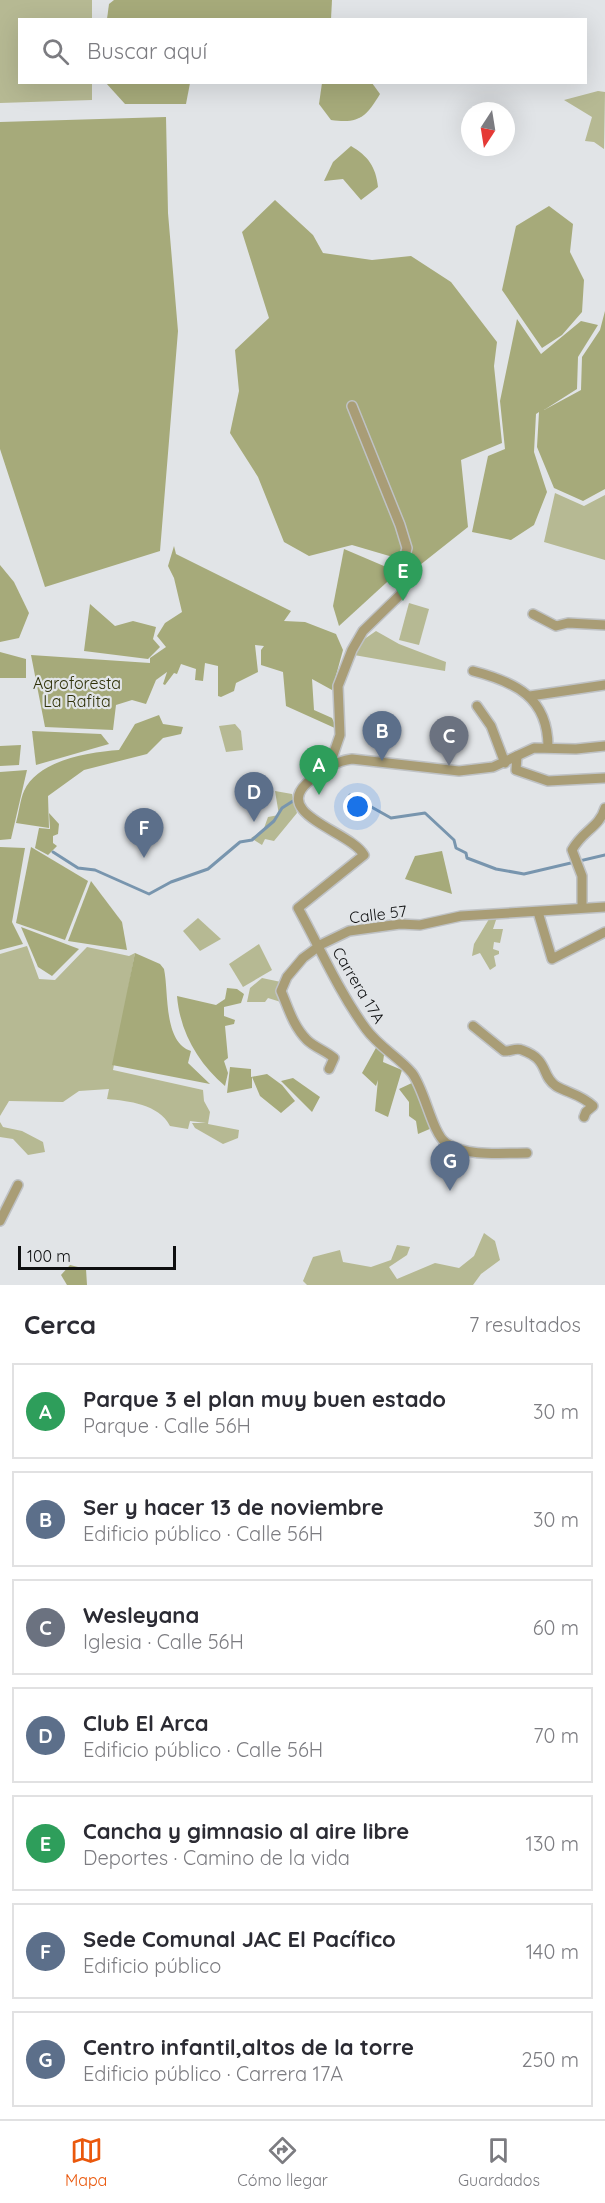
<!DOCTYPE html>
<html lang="es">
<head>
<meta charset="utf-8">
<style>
  body { margin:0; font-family:Quicksand,sans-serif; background:#f7f7f7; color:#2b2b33 }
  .compass { position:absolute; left:461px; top:102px; width:54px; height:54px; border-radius:50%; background:#fff; box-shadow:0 6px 24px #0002; rotate:192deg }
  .scale { position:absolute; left:18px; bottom:15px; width:158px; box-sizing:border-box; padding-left:6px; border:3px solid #0e0f10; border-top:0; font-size:16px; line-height:21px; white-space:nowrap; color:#0e0f10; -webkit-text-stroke:4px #e1e4e7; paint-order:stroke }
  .you { position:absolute; left:358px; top:807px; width:21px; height:21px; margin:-15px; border:4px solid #fff; border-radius:50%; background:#1a73e8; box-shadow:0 0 0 9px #1a73e833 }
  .badge { display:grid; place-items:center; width:39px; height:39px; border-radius:50%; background:#ea580c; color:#fff; font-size:20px; font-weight:700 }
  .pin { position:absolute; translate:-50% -50px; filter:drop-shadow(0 2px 3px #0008) }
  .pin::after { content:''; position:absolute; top:32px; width:21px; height:18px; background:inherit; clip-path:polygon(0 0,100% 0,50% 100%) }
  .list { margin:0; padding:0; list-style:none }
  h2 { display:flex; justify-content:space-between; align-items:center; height:78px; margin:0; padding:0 24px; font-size:26px }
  h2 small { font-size:20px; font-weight:400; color:#7c7c81 }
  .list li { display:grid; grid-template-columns:39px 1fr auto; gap:18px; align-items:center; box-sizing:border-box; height:96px; margin:0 12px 12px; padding:0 12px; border:2px solid #e1e1e2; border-radius:0px }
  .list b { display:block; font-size:22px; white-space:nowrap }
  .list p { margin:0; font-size:20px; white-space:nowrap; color:#7c7c81 }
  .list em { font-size:20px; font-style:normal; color:#7c7c81 }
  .icon { flex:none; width:33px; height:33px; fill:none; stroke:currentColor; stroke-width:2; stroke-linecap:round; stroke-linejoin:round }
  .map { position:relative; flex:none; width:605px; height:1285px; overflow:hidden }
  .search { position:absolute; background:#fff; box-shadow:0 6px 24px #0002; left:18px; right:18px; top:18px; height:66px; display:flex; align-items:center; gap:15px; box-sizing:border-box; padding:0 21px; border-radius:0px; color:#7c7c81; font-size:22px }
  .sheet { height:834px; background:#fff }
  nav { display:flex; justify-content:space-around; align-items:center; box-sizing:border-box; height:84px; border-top:2px solid #e1e1e2; background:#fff; font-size:16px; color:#7c7c81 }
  nav a { display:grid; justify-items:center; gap:3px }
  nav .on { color:#ea580c }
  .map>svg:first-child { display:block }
  .green { fill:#b6b993 }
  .forest { fill:#a6aa7a }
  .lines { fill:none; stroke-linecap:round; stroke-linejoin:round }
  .stream { stroke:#7895ae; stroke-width:3 }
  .minor-casing { stroke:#bfc2c5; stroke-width:12 }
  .minor { stroke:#a99d76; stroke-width:9 }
  .labels { text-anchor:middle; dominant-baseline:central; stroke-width:4.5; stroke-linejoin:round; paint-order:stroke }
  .park-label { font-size:16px; fill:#2e3008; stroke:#e1e4e7 }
  .street-label { font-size:16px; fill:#0e0f10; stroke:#e1e4e7 }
</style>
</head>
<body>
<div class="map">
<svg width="605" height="1285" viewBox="0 0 605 1285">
  <rect width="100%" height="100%" fill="#e1e4e7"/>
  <!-- green -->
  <g class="green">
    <polygon points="0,0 92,0 92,19 20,20 20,82 92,83 92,100 0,103"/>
    <polygon points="598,91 605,92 604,149 594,142 585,141 592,117 564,100"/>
    <polygon points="555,493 584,506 605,495 605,560 544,542"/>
    <polygon points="409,603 429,609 419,645 399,640"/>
    <polygon points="376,631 399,644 446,662 445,671 354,655 363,640"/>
    <polygon points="235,724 241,731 243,750 226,752 219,726"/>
    <polygon points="275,791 292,794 297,813 274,841 265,839 262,845 251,838 263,831 268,817 279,815"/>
    <polygon points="497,917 493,929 503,929 500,943 494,942 493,949 499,951 499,954 494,956 496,966 490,970 480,953 472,956 474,944 489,919"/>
    <polygon points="198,918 221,939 200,951 183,931"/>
    <polygon points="259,944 272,970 243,987 229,964"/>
    <path d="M 27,946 L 39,979 L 55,980 L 87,947 L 129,956 L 135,953 L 113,1070 L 203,1090 L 204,1101 L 210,1112 L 208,1124 L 239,1130 L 238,1138 L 223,1144 L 195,1128 L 192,1123 L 206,1123 L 190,1121 L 188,1129 L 170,1126 C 159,1104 128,1101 107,1099 L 109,1089 L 79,1091 L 63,1102 L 9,1101 L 0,1116 L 0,954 Z"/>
    <polygon points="262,978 281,982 284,1003 268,998 265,1002 247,1002 250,988"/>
    <polygon points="0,1122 3,1127 22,1131 43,1142 45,1152 28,1155 13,1139 0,1137"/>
    <polygon points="484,1233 495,1241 500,1260 481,1274 473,1285 307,1285 303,1281 313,1257 340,1250 343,1262 371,1267 391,1260 397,1245 410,1247 407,1255 389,1267 397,1279 435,1263 459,1268 474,1256"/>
  </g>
  <!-- forest -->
  <g class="forest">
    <polygon points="114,0 332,0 331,19 107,19 109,4"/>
    <polygon points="106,83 190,83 186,104 125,104"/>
    <path d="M 322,83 L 372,83 L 380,94 C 366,117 359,124 331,120 L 319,104 Z"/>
    <polygon points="166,117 168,213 178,331 160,551 45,587 0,449 0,122"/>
    <path d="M 351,146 C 368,156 376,167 378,187 L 361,200 L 343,179 L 324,181 L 333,162 Z"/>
    <polygon points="275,200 313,235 323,253 372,260 411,256 451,282 497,342 494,366 502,443 461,460 468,527 420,565 352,545 309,556 284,542 258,477 230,433 239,391 235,350 269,318 242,232"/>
    <polygon points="549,206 573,224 570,252 584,280 582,312 562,335 542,348 502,290 516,226"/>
    <polygon points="605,311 605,489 583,501 554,488 537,447 539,412 536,414 534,452 547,492 534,525 511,540 472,532 488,456 505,449 500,401 517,319 541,354 581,321 598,325 578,357 577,389 544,410 581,390 582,357 600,330"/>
    <polygon points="174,546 176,554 291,611 284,621 305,622 336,634 343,650 332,690 312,679 314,710 332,718 337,729 286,706 283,672 261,665 261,650 264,646 255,645 258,672 236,683 234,691 221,697 218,696 218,666 205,663 203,681 195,680 196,669 181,664 177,674 174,673 165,685 163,684 167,672 156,680 146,704 132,700 116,705 113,730 45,727 31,655 150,663 150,658 166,647 157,636 165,623 182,612 174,578 168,566"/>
    <polygon points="344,549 398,572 339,626 333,606"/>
    <polygon points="0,565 14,582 29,613 19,638 0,642"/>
    <polygon points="90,604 115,626 133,621 156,627 153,639 160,647 148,659 84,651"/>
    <polygon points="0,652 26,659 26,678 0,678"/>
    <path d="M 159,715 L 163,724 L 183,727 L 181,734 L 163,738 L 147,754 L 84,770 L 48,796 L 49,828 L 16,823 C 19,813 20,800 24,791 C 38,760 89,752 119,750 L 135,724 Z"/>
    <polygon points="32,731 101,734 109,744 36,765"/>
    <polygon points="21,745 19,765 0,766 0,746"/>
    <polygon points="27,770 11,839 0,840 0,772"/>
    <polygon points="49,813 59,824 58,834 53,836 53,843 57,846 48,855 35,848 39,828 50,829"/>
    <polygon points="0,847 25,848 12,922 23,944 0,950"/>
    <polygon points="31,847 88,881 65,940 16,923"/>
    <polygon points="442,851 452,894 405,879 415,856"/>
    <polygon points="91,881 122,922 127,950 68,941"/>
    <polygon points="21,927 79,949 52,976 38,967"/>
    <path d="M 135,953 L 160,964 L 164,969 C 169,992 163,1042 191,1051 L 188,1063 L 210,1084 L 112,1065 Z"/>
    <path d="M 227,988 L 237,989 L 244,994 L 241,1003 L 224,1007 L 224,1016 L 235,1020 L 234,1024 L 225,1026 L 228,1058 L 224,1061 L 228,1073 L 225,1086 C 198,1063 180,1032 177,996 L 216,1005 L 225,999 Z"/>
    <polygon points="377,1046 384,1055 383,1062 402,1070 388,1117 375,1111 378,1080 376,1086 362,1073"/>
    <polygon points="230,1067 251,1069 251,1077 267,1074 282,1085 295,1101 281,1113 260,1096 252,1077 252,1088 227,1093"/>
    <polygon points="293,1078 320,1097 312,1112 281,1081"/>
    <polygon points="414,1082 432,1128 418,1134 416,1121 409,1116 409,1102 399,1089"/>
    <polygon points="70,1265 86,1269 87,1285 67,1285 61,1275"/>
  </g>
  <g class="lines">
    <!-- stream -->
    <g class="stream">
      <polyline points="350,795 391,818 425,813 454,840 456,848 466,853 467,858 496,869 524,874 605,855"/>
      <polyline points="53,852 78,868 95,870 149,894 171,882 208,869 240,842 252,840 260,833 274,821 282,808 293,801"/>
    </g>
    <!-- minor casing -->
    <g class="minor-casing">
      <g id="minor">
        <polyline points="533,614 556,626 568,623 605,625"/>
        <path d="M 473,671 C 515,682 548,697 548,747"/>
        <polyline points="530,696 605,685"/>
        <polyline points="477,706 491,726 505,763"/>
        <polyline points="517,756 516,770 548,781 605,778"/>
        <polyline points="329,767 340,735 338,686 352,650 363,631 401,594 407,577 404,559 407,548 400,525 352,406"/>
        <path d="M 582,907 L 582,876 L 572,850 C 583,830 599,828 605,808"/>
        <polyline points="538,912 552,959 605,932"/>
        <path d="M 473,1026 L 504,1051 C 510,1052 516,1047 522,1050 C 550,1060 540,1075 556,1086 C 568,1093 582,1095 593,1106 L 586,1112 L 584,1117"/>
        <path d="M 329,1069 L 334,1058 C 326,1051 314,1047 307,1040 C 293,1026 288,1007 281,991 L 287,977 L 303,958 L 322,944 L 349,931 L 400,924 L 420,925 L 461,916 L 605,907"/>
        <path d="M 527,1153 C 501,1153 468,1157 446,1143 C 432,1133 425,1090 412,1073 C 400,1058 379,1047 366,1029 C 339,992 320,948 298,908 L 364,855 C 350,831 273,815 307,783 C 320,771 335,761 352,759 L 459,771 L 493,767 L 534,748 L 576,749 L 605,746"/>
        <polyline points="0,1221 18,1185"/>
      </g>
    </g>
    <!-- minor -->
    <use href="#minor" class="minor"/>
  </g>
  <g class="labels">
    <!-- park labels -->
    <g class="park-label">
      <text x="77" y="683">Agroforesta<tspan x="77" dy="18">La Rafita</tspan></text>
    </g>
    <!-- street labels -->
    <g class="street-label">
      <text transform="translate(378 914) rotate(-7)">Calle 57</text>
      <text transform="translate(359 985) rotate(59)">Carrera 17A</text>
    </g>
  </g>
</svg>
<svg class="compass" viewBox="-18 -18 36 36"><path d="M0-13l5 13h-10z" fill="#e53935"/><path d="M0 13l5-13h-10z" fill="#7c7c81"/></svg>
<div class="scale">100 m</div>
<div class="you"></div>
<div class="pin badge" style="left:319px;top:795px;background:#2e9e5b">A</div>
<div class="pin badge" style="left:382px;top:761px;background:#5c6f8a">B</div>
<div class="pin badge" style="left:449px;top:766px;background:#6b7280">C</div>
<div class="pin badge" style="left:254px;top:822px;background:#5c6f8a">D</div>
<div class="pin badge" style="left:403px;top:601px;background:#2e9e5b">E</div>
<div class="pin badge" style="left:144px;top:858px;background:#5c6f8a">F</div>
<div class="pin badge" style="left:450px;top:1191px;background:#5c6f8a">G</div>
<div class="search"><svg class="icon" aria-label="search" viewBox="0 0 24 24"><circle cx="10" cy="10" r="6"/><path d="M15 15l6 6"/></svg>Buscar aquí</div>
</div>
<section class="sheet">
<h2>Cerca<small>7 resultados</small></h2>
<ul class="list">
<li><span class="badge" style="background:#2e9e5b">A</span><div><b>Parque 3 el plan muy buen estado</b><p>Parque · Calle 56H</p></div><em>30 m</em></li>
<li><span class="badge" style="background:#5c6f8a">B</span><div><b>Ser y hacer 13 de noviembre</b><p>Edificio público · Calle 56H</p></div><em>30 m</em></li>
<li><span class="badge" style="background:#6b7280">C</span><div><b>Wesleyana</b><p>Iglesia · Calle 56H</p></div><em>60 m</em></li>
<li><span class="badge" style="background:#5c6f8a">D</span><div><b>Club El Arca</b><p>Edificio público · Calle 56H</p></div><em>70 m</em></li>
<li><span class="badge" style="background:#2e9e5b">E</span><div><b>Cancha y gimnasio al aire libre</b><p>Deportes · Camino de la vida</p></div><em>130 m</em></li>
<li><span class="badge" style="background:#5c6f8a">F</span><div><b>Sede Comunal JAC El Pacífico</b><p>Edificio público</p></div><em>140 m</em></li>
<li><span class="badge" style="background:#5c6f8a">G</span><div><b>Centro infantil,altos de la torre</b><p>Edificio público · Carrera 17A</p></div><em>250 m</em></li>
</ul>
</section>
<nav>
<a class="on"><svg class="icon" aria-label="map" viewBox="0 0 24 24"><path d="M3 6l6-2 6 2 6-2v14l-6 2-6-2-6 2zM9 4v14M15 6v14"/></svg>Mapa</a>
<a><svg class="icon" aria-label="directions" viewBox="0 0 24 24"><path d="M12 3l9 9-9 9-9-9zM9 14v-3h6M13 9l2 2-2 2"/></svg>Cómo llegar</a>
<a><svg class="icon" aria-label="saved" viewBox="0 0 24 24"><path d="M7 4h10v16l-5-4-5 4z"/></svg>Guardados</a>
</nav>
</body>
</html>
